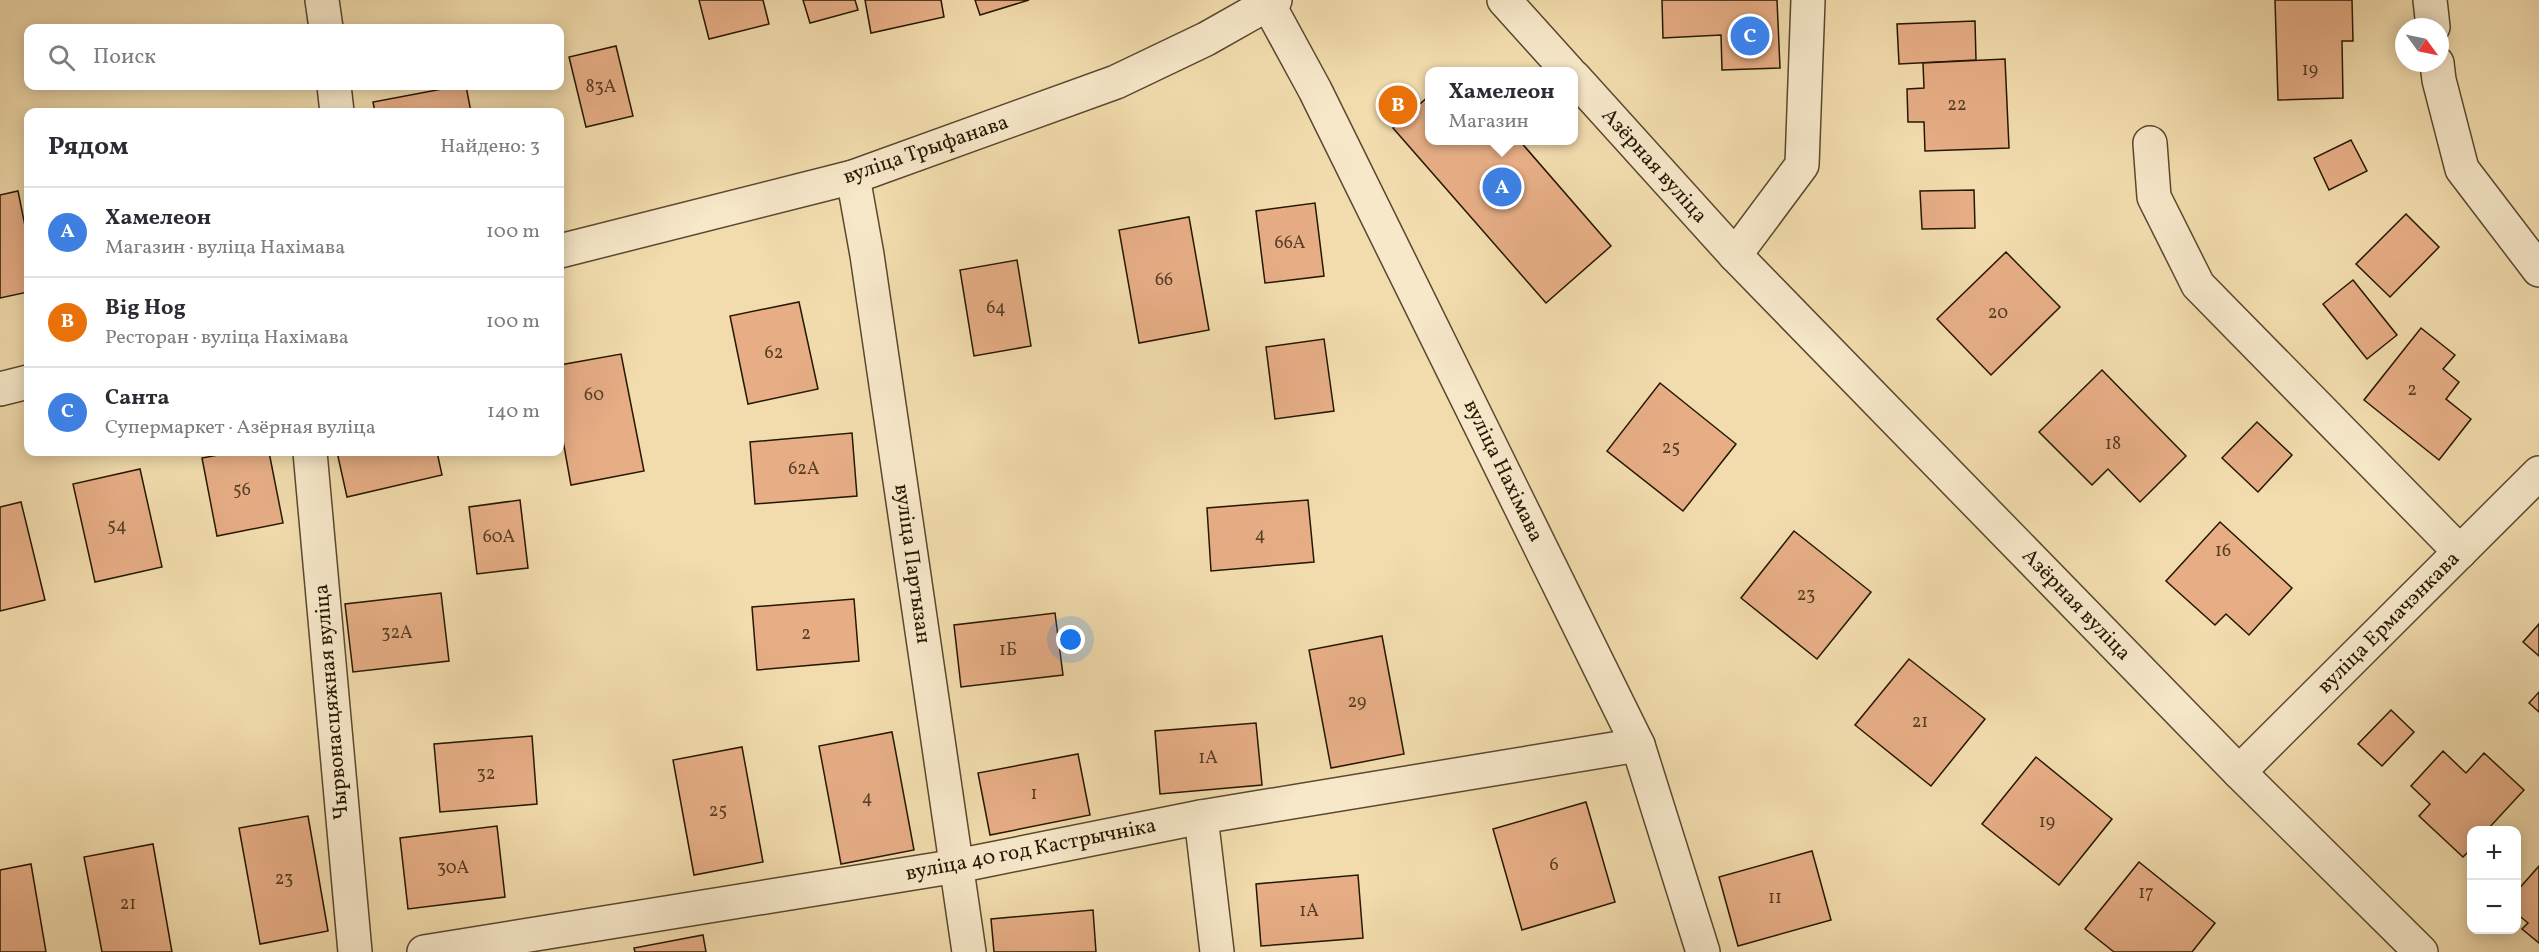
<!DOCTYPE html>
<html lang="ru">
<head>
<meta charset="utf-8">
<style>
  body { margin:0; font-family:Vollkorn,serif; background:#f7f7f7; color:#2b2b33 }
  .controls { position:absolute; right:18px; bottom:18px; display:grid; overflow:hidden; border-radius:12px; box-shadow:0 3px 15px #0003 }
  .controls button { width:54px; height:54px; display:grid; place-items:center; padding:0; border:0; border-bottom:2px solid #e1e1e2; background:#fff; color:#2b2b33; font:30px sans-serif }
  .compass { position:absolute; left:2395px; top:18px; width:54px; height:54px; border-radius:50%; background:#fff; box-shadow:0 3px 15px #0003; rotate:123deg }
  .you { position:absolute; left:1071px; top:640px; width:21px; height:21px; margin:-15px; border:4px solid #fff; border-radius:50%; background:#1a73e8; box-shadow:0 0 0 9px #1a73e833 }
  .badge { display:grid; place-items:center; width:39px; height:39px; border-radius:50%; background:#111827; color:#fff; font-size:20px; font-weight:700 }
  .pin { position:absolute; translate:-50% -50%; border:3px solid #fff; box-shadow:0 2px 6px #0006 }
  .popup { position:absolute; left:1425px; top:67px; width:153px; height:78px; box-sizing:border-box; display:grid; place-content:center; border-radius:12px; background:#fff; filter:drop-shadow(0 2px 4px #0005); font-size:20px; white-space:nowrap; color:#7c7c81 }
  .popup b { font-size:22px; color:#2b2b33 }
  .popup::after { content:''; position:absolute; left:50%; top:100%; margin-left:-12px; border:12px solid transparent; border-top-color:#fff }
  .list { margin:0; padding:0; list-style:none }
  h2 { display:flex; justify-content:space-between; align-items:center; height:78px; margin:0; padding:0 24px; font-size:26px }
  h2 small { font-size:20px; font-weight:400; color:#7c7c81 }
  .list li { display:grid; grid-template-columns:39px 1fr auto; gap:18px; align-items:center; box-sizing:border-box; height:90px; padding:0 24px; border-top:2px solid #e1e1e2 }
  .list b { display:block; font-size:22px; white-space:nowrap }
  .list p { margin:0; font-size:20px; white-space:nowrap; color:#7c7c81 }
  .list em { font-size:20px; font-style:normal; color:#7c7c81 }
  .icon { flex:none; width:33px; height:33px; fill:none; stroke:currentColor; stroke-width:2; stroke-linecap:round; stroke-linejoin:round }
  .map { position:relative; flex:none; width:2539px; height:952px; overflow:hidden }
  .search { position:absolute; background:#fff; box-shadow:0 3px 15px #0003; left:24px; top:24px; width:540px; height:66px; display:flex; align-items:center; gap:15px; box-sizing:border-box; padding:0 21px; border-radius:12px; color:#7c7c81; font-size:22px }
  .panel { position:absolute; background:#fff; box-shadow:0 3px 15px #0003; left:24px; top:108px; width:540px; height:348px; border-radius:12px }
  .map>svg:first-child { display:block }
  .building { fill:#e7ae86; stroke:#261703; stroke-width:1.5 }
  .lines { fill:none; stroke-linecap:round; stroke-linejoin:round }
  .minor-casing { stroke:#59482e; stroke-width:36 }
  .minor { stroke:#f7e8ca; stroke-width:33 }
  .labels { text-anchor:middle; dominant-baseline:central; stroke-width:6; stroke-linejoin:round; paint-order:stroke }
  .number-label { font-size:18px; fill:#563d24 }
  .street-label { font-size:21px; fill:#261703; stroke:#f7e8ca }
</style>
</head>
<body>
<div class="map">
<svg width="2539" height="952" viewBox="0 0 2539 952">
  <rect width="100%" height="100%" fill="#f2dcad"/>
  <filter id="stains"><feTurbulence type="fractalNoise" baseFrequency=".00333" numOctaves="4"/><feColorMatrix values="0 0 0 0 .2 0 0 0 0 .09 0 0 0 0 .02 0 0 0 .5 -.17"/></filter>
  <radialGradient id="worn" r=".72"><stop offset=".6" stop-color="#630" stop-opacity="0"/><stop offset="1" stop-color="#630" stop-opacity=".3"/></radialGradient>
  <!-- building -->
  <g class="building">
    <polygon points="699,0 763,0 769,24 709,39"/>
    <polygon points="803,0 855,0 858,10 810,23"/>
    <polygon points="865,0 941,0 944,17 871,33"/>
    <polygon points="975,0 1029,0 980,15"/>
    <polygon points="1662,0 1777,0 1780,68 1722,70 1721,35 1663,38"/>
    <polygon points="2275,0 2352,0 2353,41 2342,41 2343,98 2278,100"/>
    <polygon points="1975,21 1976,60 1899,64 1897,24"/>
    <polygon points="616,46 633,116 586,127 569,57"/>
    <polygon points="2005,59 2009,148 1925,151 1924,122 1908,122 1907,89 1924,88 1923,63"/>
    <polygon points="458,86 466,86 471,112 375,112 373,102"/>
    <polygon points="1430,95 1430,140 1519,140 1611,246 1546,303 1393,128"/>
    <polygon points="2351,140 2367,171 2329,190 2314,158"/>
    <polygon points="1974,190 1975,228 1922,229 1920,191"/>
    <polygon points="18,191 28,241 28,292 0,298 0,195"/>
    <polygon points="1315,203 1324,276 1265,283 1256,211"/>
    <polygon points="2406,214 2439,247 2390,297 2356,264"/>
    <polygon points="1189,217 1209,330 1139,343 1119,230"/>
    <polygon points="2006,252 2060,307 1991,375 1937,319"/>
    <polygon points="1017,260 1031,346 974,356 960,270"/>
    <polygon points="2353,280 2397,335 2367,359 2323,304"/>
    <polygon points="799,302 818,389 748,404 730,316"/>
    <polygon points="2421,328 2455,355 2443,369 2459,382 2446,399 2471,419 2439,460 2364,400"/>
    <polygon points="1324,339 1334,411 1275,419 1266,347"/>
    <polygon points="621,354 644,471 571,485 560,424 560,365"/>
    <polygon points="2102,370 2186,456 2140,502 2108,469 2092,485 2039,432"/>
    <polygon points="1660,383 1736,444 1683,511 1607,451"/>
    <polygon points="2257,422 2292,455 2258,492 2222,458"/>
    <polygon points="852,433 857,496 755,504 750,442"/>
    <polygon points="234,452 269,452 283,523 217,536 202,458"/>
    <polygon points="337,452 437,452 442,475 347,497"/>
    <polygon points="140,469 162,567 95,582 73,484"/>
    <polygon points="520,500 528,568 477,574 469,507"/>
    <polygon points="1308,500 1314,562 1211,571 1207,508"/>
    <polygon points="21,502 45,600 0,611 0,507"/>
    <polygon points="2220,522 2292,588 2249,635 2226,614 2215,625 2166,581"/>
    <polygon points="1794,531 1871,592 1817,659 1741,598"/>
    <polygon points="441,593 449,661 353,672 345,604"/>
    <polygon points="854,599 859,661 757,670 752,607"/>
    <polygon points="1055,613 1063,675 961,687 954,625"/>
    <polygon points="2539,624 2539,656 2523,642"/>
    <polygon points="1382,636 1404,754 1331,768 1309,650"/>
    <polygon points="1909,659 1985,719 1931,786 1855,725"/>
    <polygon points="2539,692 2539,712 2529,703"/>
    <polygon points="2391,710 2414,732 2382,766 2358,744"/>
    <polygon points="1256,723 1262,785 1160,794 1155,731"/>
    <polygon points="892,732 914,850 841,864 819,746"/>
    <polygon points="532,736 537,804 440,812 434,744"/>
    <polygon points="742,747 763,862 694,875 673,760"/>
    <polygon points="2443,751 2466,773 2484,753 2524,790 2487,830 2472,830 2472,848 2463,857 2419,816 2430,804 2411,786"/>
    <polygon points="1078,754 1090,815 990,835 978,773"/>
    <polygon points="2036,757 2112,819 2059,885 1982,824"/>
    <polygon points="1586,802 1615,902 1522,930 1493,829"/>
    <polygon points="308,816 328,931 260,944 239,828"/>
    <polygon points="497,826 505,897 408,909 400,838"/>
    <polygon points="153,844 172,952 102,952 84,857"/>
    <polygon points="1812,851 1831,920 1738,946 1719,877"/>
    <polygon points="2139,862 2215,923 2192,952 2114,952 2085,929"/>
    <polygon points="31,864 46,952 0,952 0,870"/>
    <polygon points="2539,866 2539,943 2522,929 2528,923 2516,913 2516,892"/>
    <polygon points="1358,875 1363,938 1261,946 1256,884"/>
    <polygon points="1093,910 1096,952 994,952 991,919"/>
    <polygon points="703,935 706,952 635,952 634,948"/>
  </g>
  <g class="lines">
    <!-- minor casing -->
    <g class="minor-casing">
      <g id="minor">
        <polyline points="322,0 326,28"/>
        <polyline points="1266,0 1315,90 1638,745 1703,952"/>
        <polyline points="1504,0 1569,72"/>
        <polyline points="2430,0 2433,27"/>
        <polyline points="2437,63 2439,80 2462,169 2539,270"/>
        <polyline points="1574,77 1735,255 2239,772 2421,952"/>
        <polyline points="334,86 337,112"/>
        <polyline points="2150,143 2154,197 2198,285 2460,552"/>
        <polyline points="853,177 867,255 969,952"/>
        <polyline points="560,251 853,177 1116,82 1206,39 1275,0"/>
        <polyline points="1735,255 1802,165 1808,0"/>
        <polyline points="0,389 28,382"/>
        <polyline points="310,452 355,952"/>
        <polyline points="2239,772 2539,473"/>
        <polyline points="1201,817 1217,952"/>
        <polyline points="424,952 957,866 1201,817 1638,745"/>
      </g>
    </g>
    <!-- minor -->
    <use href="#minor" class="minor"/>
  </g>
  <g class="labels">
    <!-- number labels -->
    <g class="number-label">
      <text x="2310" y="70">19</text>
      <text x="601" y="87">83А</text>
      <text x="1957" y="105">22</text>
      <text x="1290" y="243">66А</text>
      <text x="1164" y="280">66</text>
      <text x="996" y="308">64</text>
      <text x="1998" y="313">20</text>
      <text x="774" y="353">62</text>
      <text x="2412" y="390">2</text>
      <text x="594" y="395">60</text>
      <text x="2113" y="444">18</text>
      <text x="1671" y="448">25</text>
      <text x="804" y="469">62А</text>
      <text x="242" y="490">56</text>
      <text x="117" y="526">54</text>
      <text x="1260" y="535">4</text>
      <text x="499" y="537">60А</text>
      <text x="2223" y="551">16</text>
      <text x="1806" y="595">23</text>
      <text x="397" y="633">32А</text>
      <text x="806" y="634">2</text>
      <text x="1008" y="650">1Б</text>
      <text x="1357" y="702">29</text>
      <text x="1920" y="722">21</text>
      <text x="1208" y="758">1А</text>
      <text x="486" y="774">32</text>
      <text x="1034" y="794">1</text>
      <text x="867" y="798">4</text>
      <text x="718" y="811">25</text>
      <text x="2047" y="822">19</text>
      <text x="1554" y="865">6</text>
      <text x="453" y="868">30А</text>
      <text x="284" y="879">23</text>
      <text x="2146" y="893">17</text>
      <text x="1775" y="898">11</text>
      <text x="128" y="904">21</text>
      <text x="1309" y="911">1А</text>
    </g>
    <!-- street labels -->
    <g class="street-label">
      <text transform="translate(926 150) rotate(-19)">вуліца Трыфанава</text>
      <text transform="translate(1654 166) rotate(48)">Азёрная вуліца</text>
      <text transform="translate(1503 471) rotate(64)">вуліца Нахімава</text>
      <text transform="translate(912 564) rotate(82)">вуліца Партызан</text>
      <text transform="translate(2076 605) rotate(46)">Азёрная вуліца</text>
      <text transform="translate(2389 623) rotate(-45)">вуліца Ермачэнкава</text>
      <text transform="translate(332 702) rotate(-95)">Чырвонасцяжная вуліца</text>
      <text transform="translate(1031 850) rotate(-11)">вуліца 40 год Кастрычніка</text>
    </g>
  </g>
  <rect width="100%" height="100%" filter="url(#stains)"/>
  <rect width="100%" height="100%" fill="url(#worn)"/>
</svg>
<div class="controls">
<button>+</button>
<button>−</button>
</div>
<svg class="compass" viewBox="-18 -18 36 36"><path d="M0-13l5 13h-10z" fill="#e53935"/><path d="M0 13l5-13h-10z" fill="#7c7c81"/></svg>
<div class="you"></div>
<div class="pin badge" style="left:1502px;top:187px;background:#3f7fe0">A</div>
<div class="popup"><b>Хамелеон</b>Магазин</div>
<div class="pin badge" style="left:1398px;top:105px;background:#e8710a">B</div>
<div class="pin badge" style="left:1750px;top:36px;background:#3f7fe0">C</div>
<div class="search"><svg class="icon" aria-label="search" viewBox="0 0 24 24"><circle cx="10" cy="10" r="6"/><path d="M15 15l6 6"/></svg>Поиск</div>
<section class="panel">
<h2>Рядом<small>Найдено: 3</small></h2>
<ul class="list">
<li><span class="badge" style="background:#3f7fe0">A</span><div><b>Хамелеон</b><p>Магазин · вуліца Нахімава</p></div><em>100 m</em></li>
<li><span class="badge" style="background:#e8710a">B</span><div><b>Big Hog</b><p>Ресторан · вуліца Нахімава</p></div><em>100 m</em></li>
<li><span class="badge" style="background:#3f7fe0">C</span><div><b>Санта</b><p>Супермаркет · Азёрная вуліца</p></div><em>140 m</em></li>
</ul>
</section>
</div>
</body>
</html>
